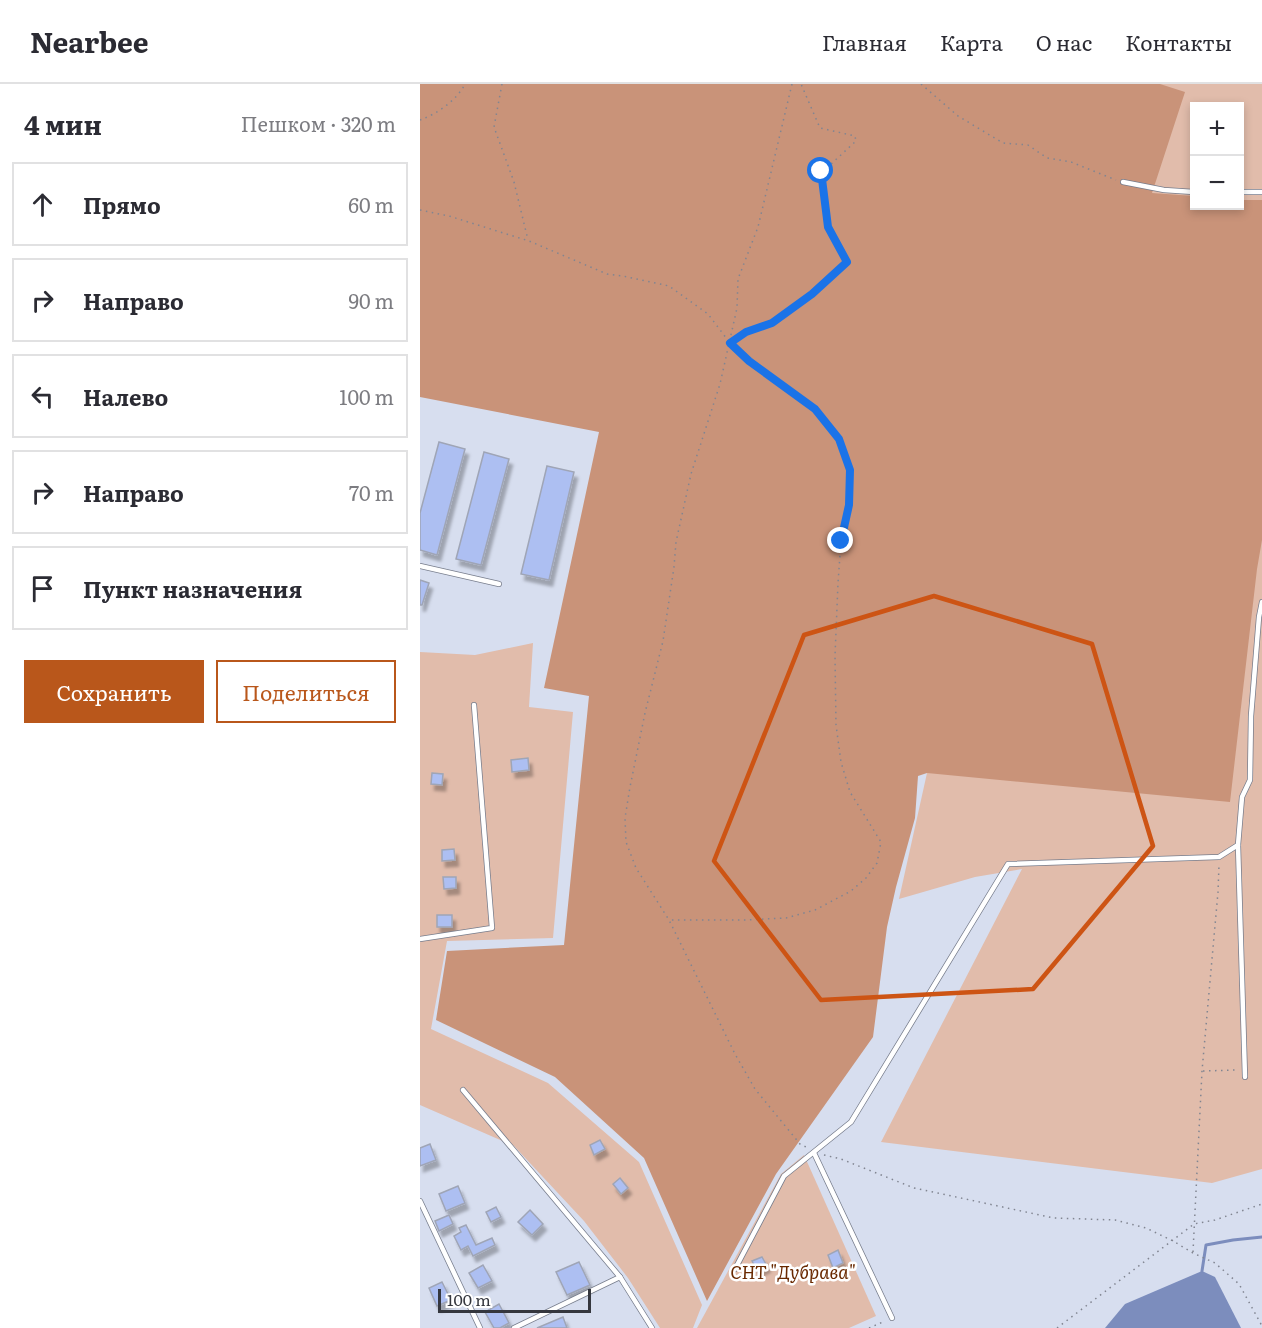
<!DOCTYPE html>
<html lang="ru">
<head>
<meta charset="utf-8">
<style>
  body { margin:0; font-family:Literata,serif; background:#f2f2f3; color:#2b2b33 }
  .controls { position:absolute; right:18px; top:18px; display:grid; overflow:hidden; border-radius:0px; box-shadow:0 3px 9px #0003 }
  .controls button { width:54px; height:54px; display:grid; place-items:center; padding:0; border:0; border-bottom:2px solid #e1e1e2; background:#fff; color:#2b2b33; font:30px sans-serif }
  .scale { position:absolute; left:18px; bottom:15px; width:153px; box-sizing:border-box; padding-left:6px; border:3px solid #35373e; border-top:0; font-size:16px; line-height:21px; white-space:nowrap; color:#35373e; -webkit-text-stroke:4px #fff; paint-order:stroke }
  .stop { position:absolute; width:18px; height:18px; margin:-14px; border:4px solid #1a73e8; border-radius:50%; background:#fff }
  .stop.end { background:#1a73e8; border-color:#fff; box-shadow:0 2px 6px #0008 }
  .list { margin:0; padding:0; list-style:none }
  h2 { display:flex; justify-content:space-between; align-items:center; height:78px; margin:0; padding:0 24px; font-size:26px }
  h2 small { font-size:20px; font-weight:400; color:#7c7c81 }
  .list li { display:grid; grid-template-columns:39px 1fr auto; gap:18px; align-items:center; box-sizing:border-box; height:84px; margin:0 12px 12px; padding:0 12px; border:2px solid #e1e1e2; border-radius:0px }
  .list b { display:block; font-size:22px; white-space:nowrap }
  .list em { font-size:20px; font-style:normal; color:#7c7c81 }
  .actions { display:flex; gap:12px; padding:18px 24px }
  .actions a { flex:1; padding:14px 0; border:2px solid #b9571b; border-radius:0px; text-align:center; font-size:21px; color:#b9571b }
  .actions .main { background:#b9571b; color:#fff }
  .icon { flex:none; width:33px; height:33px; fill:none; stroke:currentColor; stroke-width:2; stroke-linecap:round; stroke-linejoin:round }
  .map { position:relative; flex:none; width:842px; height:1244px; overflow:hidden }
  header { display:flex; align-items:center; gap:36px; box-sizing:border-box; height:84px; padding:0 30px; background:#fff; border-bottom:2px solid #e1e1e2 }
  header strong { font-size:28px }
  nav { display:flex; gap:33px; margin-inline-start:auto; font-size:21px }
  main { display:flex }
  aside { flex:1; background:#fff }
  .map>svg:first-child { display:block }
  .green { fill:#e1bcab; fill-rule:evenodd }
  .forest { fill:#c99379 }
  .water { fill:#7c8dbd }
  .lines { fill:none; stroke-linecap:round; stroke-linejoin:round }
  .stream { stroke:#7c8dbd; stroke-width:3 }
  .building { fill:#adbff2; stroke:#9fa5b6; stroke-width:1.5; filter:url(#shadow) }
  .lane-casing { stroke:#777d8c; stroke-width:6 }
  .path { stroke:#818591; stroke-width:1.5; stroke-dasharray:1.5 4.5; stroke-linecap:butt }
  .lane { stroke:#fff; stroke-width:4.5 }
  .route { stroke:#1a73e8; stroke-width:8 }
  .marked { fill:none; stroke:#cd5414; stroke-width:4.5; stroke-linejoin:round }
  .labels { text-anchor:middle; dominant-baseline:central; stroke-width:5; stroke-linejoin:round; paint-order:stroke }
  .park-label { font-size:18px; font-style:italic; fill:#692900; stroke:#fff }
</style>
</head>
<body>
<header>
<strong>Nearbee</strong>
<nav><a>Главная</a><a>Карта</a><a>О нас</a><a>Контакты</a></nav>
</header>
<main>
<aside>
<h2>4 мин<small>Пешком · 320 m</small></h2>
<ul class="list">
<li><svg class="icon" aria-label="ahead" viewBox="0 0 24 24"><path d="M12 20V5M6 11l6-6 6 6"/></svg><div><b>Прямо</b></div><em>60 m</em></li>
<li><svg class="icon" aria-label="right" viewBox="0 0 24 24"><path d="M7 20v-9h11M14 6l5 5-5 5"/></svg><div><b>Направо</b></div><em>90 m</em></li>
<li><svg class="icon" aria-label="left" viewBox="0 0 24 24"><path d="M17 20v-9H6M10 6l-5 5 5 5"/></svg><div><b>Налево</b></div><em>100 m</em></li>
<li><svg class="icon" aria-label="right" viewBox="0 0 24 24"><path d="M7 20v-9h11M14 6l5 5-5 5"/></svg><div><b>Направо</b></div><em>70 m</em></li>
<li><svg class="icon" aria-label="arrive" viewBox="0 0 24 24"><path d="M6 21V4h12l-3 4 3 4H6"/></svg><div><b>Пункт назначения</b></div></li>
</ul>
<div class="actions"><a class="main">Сохранить</a><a>Поделиться</a></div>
</aside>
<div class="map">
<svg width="842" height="1244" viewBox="0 0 842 1244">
  <defs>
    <filter id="shadow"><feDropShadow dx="3.5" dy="6" stdDeviation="1.5" flood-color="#0004"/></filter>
  </defs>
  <rect width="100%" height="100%" fill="#d7deef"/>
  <!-- green -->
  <g class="green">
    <path d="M 708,0 L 842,0 L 842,1085 L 792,1099 L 461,1058 L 602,785 L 555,793 L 479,815 L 507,689 ZM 774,22 L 820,22 L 820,122 L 774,122 Z"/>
    <polygon points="113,559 109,623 153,628 133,854 27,857 11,945 128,999 219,1078 282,1221 273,1244 240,1244 208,1194 164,1137 94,1062 0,1021 0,568 55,571"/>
    <polygon points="384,1071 456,1232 429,1244 277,1244 361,1090"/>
  </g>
  <!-- forest -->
  <polygon class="forest" points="0,0 740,0 765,8 732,109 774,112 774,122 820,122 820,116 842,116 842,456 837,485 810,718 507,689 498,692 495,734 476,803 467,843 453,953 356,1090 287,1217 224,1074 135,993 16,936 27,867 144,861 169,612 124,604 179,348 0,313"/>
  <!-- water -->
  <polygon class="water" points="782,1187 795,1193 821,1244 685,1244 705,1220"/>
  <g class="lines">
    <!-- stream -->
    <polyline class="stream" points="782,1187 786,1161 813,1156 842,1153"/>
  </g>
  <!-- building -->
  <g class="building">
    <polygon points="19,358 45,365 17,471 0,466 0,429"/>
    <polygon points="64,368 89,375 61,481 36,475"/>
    <polygon points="127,382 154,388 129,496 101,490"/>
    <polygon points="0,496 9,499 2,521 0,521"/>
    <polygon points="108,674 109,686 92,688 91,676"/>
    <polygon points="12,689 23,690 22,701 11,700"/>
    <polygon points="34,765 35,776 22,777 22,766"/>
    <polygon points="23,793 36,793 36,804 24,805"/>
    <rect x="17" y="831" width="15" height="12"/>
    <polygon points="180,1056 185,1065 174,1071 170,1061"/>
    <polygon points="10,1060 16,1076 0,1082 0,1064"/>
    <polygon points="200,1094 208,1104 201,1110 193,1100"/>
    <polygon points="38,1102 45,1119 26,1127 19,1110"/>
    <polygon points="76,1123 81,1133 71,1138 66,1128"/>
    <polygon points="110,1126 123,1140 112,1151 98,1138"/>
    <polygon points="29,1131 33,1140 19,1147 15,1137"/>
    <polygon points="46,1141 56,1161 72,1154 75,1161 53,1172 48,1162 41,1166 34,1152 41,1148 39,1144"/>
    <polygon points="418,1166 423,1179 413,1184 408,1171"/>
    <polygon points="342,1173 347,1182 337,1187 332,1177"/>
    <polygon points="159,1178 170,1201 147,1211 136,1188"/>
    <polygon points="63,1181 72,1197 58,1204 49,1189"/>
    <polygon points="22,1198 31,1216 17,1222 9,1204"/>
    <polygon points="79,1220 89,1239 80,1244 74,1244 65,1228"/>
    <polygon points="143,1233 147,1244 117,1244"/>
  </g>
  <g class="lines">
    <!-- lane casing -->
    <g class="lane-casing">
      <g id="lane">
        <polyline points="703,98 744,106 774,108"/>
        <polyline points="820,108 842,108"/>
        <polyline points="0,482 79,500"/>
        <polyline points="818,761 825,993"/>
        <polyline points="0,855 72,844 54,621"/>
        <polyline points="43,1006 200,1193"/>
        <polyline points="394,1069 472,1234"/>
        <polyline points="0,1117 60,1244"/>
        <polyline points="315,1185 364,1092 431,1038 588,780 799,773 818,761 822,713 830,696 831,632 839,533 842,518"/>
        <polyline points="94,1244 200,1193 232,1244"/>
      </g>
    </g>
    <!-- path -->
    <g class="path">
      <polyline points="82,0 74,43 94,98 108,156"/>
      <polyline points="372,0 338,143 318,195 317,224 300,300 271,390 256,458 254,483 243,557 225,629 210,703 205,734 206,758 216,784 249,836 315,970 335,1005 380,1060 386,1063"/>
      <polyline points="501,0 538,32 583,59 608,61 627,74 651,78 696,96"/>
      <path d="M 0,36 C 17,30 37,16 45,0"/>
      <polyline points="0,126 29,132 109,157 187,190 203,192 249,202 288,230 310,259 329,277 395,325 419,355 431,386 429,421 421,457 418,499 415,572 416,641 421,678 430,708 461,758 457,779 446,794 431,807 395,826 366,834 324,836 249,836"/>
      <polyline points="310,258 326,248 352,239 392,210 414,191 427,178 408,143 401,87 410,81 436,57 435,52 400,44 381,0"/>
      <polyline points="783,987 817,986"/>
      <polyline points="404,1071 421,1075 494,1104 634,1134 695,1136 726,1144 753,1157 773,1169 795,1179 819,1200 842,1242"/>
      <polyline points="773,1168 782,987 798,808 799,781"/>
      <polyline points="449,1244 465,1237"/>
      <polyline points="637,1244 774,1140 795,1136 842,1120"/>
    </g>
    <!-- lane -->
    <use href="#lane" class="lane"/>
  </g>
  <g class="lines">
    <!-- route -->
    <polyline class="route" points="401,87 408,143 427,178 392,210 352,239 326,248 310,259 329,277 395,325 419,355 430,386 429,421 421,457"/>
  </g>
  <!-- marked area -->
  <path class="marked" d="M 514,512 L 672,560 L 733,762 L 613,905 L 401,916 L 294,777 L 384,551 Z"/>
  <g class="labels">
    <!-- park labels -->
    <g class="park-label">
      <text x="373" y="1187">СНТ "Дубрава"</text>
    </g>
  </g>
</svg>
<div class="controls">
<button>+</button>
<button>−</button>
</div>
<div class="scale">100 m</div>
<div class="stop" style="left:401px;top:87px"></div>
<div class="stop end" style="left:421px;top:457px"></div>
</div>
</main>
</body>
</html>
